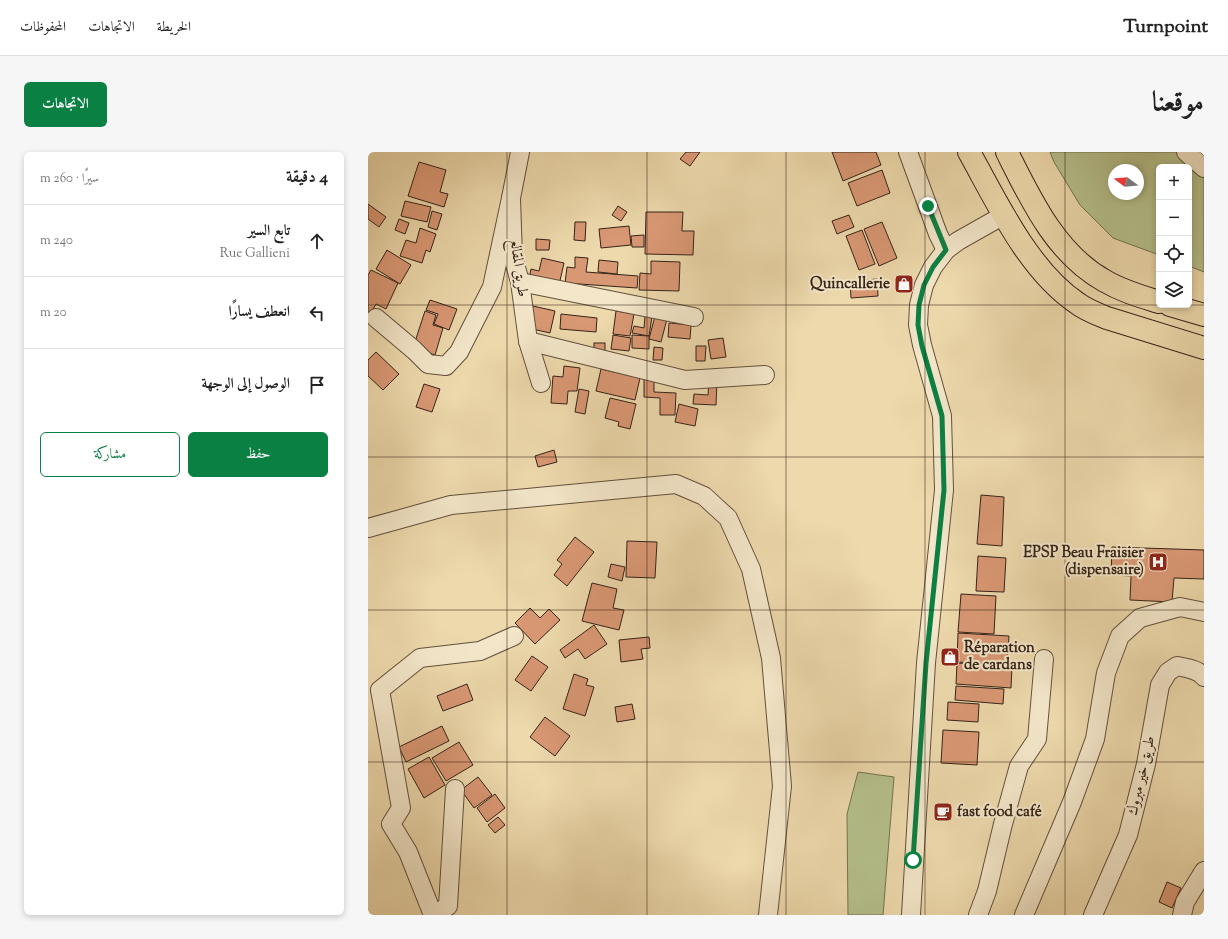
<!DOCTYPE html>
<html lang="ar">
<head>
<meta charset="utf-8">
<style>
  body { margin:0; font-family:"Sorts Mill Goudy",Amiri,serif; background:#f6f6f6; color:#222; direction:rtl }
  .controls { position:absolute; right:12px; top:12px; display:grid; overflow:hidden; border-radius:6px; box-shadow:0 2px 6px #0003 }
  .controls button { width:36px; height:36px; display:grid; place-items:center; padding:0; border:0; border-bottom:1px solid #e0e0e0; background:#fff; color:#222; font:20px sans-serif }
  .compass { position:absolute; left:740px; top:12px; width:36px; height:36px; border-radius:50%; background:#fff; box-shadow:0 2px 6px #0003; rotate:286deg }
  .stop { position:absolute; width:12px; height:12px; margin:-9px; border:3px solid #0b8043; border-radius:50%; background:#fff }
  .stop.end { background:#0b8043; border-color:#fff; box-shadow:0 1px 4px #0008 }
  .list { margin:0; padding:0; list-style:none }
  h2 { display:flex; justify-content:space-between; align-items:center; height:52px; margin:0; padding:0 16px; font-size:17px }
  h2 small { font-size:13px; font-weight:400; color:#767676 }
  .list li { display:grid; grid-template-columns:26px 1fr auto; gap:12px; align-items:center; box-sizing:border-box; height:72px; padding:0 16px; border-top:1px solid #e0e0e0 }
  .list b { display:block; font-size:15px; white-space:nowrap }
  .list p { margin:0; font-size:13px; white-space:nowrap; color:#767676 }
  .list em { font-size:13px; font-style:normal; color:#767676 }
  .actions { display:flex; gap:8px; padding:12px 16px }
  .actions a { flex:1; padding:9px 0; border:1px solid #0b8043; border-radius:6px; text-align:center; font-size:14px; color:#0b8043 }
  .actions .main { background:#0b8043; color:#fff }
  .icon { flex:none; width:22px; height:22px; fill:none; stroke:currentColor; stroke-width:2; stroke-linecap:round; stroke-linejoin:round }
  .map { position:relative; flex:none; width:836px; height:763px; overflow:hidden; direction:ltr; border-radius:6px }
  header { display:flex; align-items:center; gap:24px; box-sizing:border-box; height:56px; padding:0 20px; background:#fff; border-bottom:1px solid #e0e0e0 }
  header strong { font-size:19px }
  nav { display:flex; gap:22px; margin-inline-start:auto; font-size:14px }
  .intro { display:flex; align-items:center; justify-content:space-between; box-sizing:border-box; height:96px; padding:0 24px }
  h1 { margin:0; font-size:28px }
  .button { padding:10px 18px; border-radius:6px; background:#0b8043; color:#fff; font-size:14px; font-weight:700 }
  main { display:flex; gap:24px; padding:0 24px }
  aside { flex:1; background:#fff; border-radius:6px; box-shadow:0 2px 6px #0003 }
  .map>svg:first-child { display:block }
  .green { fill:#b5c08c; stroke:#757252; fill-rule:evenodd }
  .building { fill:#d99874; stroke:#352318 }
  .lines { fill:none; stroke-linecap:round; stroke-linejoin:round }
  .minor-casing { stroke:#63503d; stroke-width:20 }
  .highway-casing { stroke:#352318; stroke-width:24 }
  .minor { stroke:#f3e6c9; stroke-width:18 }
  .highway { stroke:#edd9ac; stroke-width:22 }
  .route { stroke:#0b8043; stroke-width:5 }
  .grid { fill:none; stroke:#352318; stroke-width:1; stroke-opacity:0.55 }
  .labels { text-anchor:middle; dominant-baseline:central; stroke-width:4; stroke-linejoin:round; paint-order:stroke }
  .street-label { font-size:15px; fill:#352318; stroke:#f3e6c9 }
  .poi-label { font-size:15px; font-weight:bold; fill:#352318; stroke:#f3e6c9; text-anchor:end }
</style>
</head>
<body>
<header>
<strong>Turnpoint</strong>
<nav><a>الخريطة</a><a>الاتجاهات</a><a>المحفوظات</a></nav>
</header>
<div class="intro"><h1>موقعنا</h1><a class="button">الاتجاهات</a></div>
<main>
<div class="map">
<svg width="836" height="763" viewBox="0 0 836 763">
  <rect width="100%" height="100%" fill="#edd9ac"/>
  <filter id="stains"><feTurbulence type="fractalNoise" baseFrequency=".005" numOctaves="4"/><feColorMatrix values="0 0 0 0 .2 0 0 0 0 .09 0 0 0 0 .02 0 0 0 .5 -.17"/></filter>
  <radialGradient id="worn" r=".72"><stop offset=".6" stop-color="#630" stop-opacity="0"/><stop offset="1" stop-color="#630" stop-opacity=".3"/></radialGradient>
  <!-- green -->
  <g class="green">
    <path d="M 682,0 L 836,0 L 836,120 L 821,114 L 821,15 L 791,15 L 791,103 L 745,86 L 712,53 L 686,10 ZM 746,18 L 770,18 L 770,42 L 746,42 Z"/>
    <polygon points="490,620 526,625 515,763 480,763 479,662"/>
  </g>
  <!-- building -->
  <g class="building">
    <polygon points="318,0 332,0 322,14 312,7"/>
    <polygon points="464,0 508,0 513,13 475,29"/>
    <polygon points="51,10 78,18 72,40 80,42 76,55 40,44"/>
    <polygon points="514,18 522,41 489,54 480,31"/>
    <polygon points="37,49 63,55 59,70 33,64"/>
    <polygon points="0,52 18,65 11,75 0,67"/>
    <polygon points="250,54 259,60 253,69 244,63"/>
    <polygon points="64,59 74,62 69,78 60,75"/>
    <polygon points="278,60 315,60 314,79 326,79 325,103 277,102"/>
    <polygon points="481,63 486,75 469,82 464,69"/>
    <polygon points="31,67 41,71 37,82 27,78"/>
    <polygon points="207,70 218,70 217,89 206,88"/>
    <polygon points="514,70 529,106 511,114 496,77"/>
    <polygon points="261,74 263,93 233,96 231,77"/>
    <polygon points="52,76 68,82 62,100 58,98 54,111 32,104 38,88 48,91"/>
    <polygon points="494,78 507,112 491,118 478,84"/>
    <polygon points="276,83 276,95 264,95 263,84"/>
    <polygon points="168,87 182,88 181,98 168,98"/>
    <polygon points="19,98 43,113 32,132 8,117"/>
    <polygon points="207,105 220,106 218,120 270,124 269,136 197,131 199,115 207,116"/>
    <polygon points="174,106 196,111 191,133 161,126 163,117 171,119"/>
    <polygon points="231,108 250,110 249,122 230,120"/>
    <polygon points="283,109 312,110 311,139 271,138 272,121 283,122"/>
    <polygon points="3,118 30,131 18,157 8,152 3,161 0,160 0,123"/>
    <polygon points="509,127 510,144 483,146 482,129"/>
    <polygon points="62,148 89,157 81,178 66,172 70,162 58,158"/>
    <polygon points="165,154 187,159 182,181 160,176"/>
    <polygon points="57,159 68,163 65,173 75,176 67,203 45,196"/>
    <polygon points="248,159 266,162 262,184 245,182"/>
    <polygon points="193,162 229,166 228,180 192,177"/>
    <polygon points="277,164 284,165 281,184 264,181 266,174 276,176"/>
    <polygon points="287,164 299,167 293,190 281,187"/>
    <polygon points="301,171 323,173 322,187 300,185"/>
    <polygon points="245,183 263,186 261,199 243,197"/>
    <polygon points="264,183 281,184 281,197 264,196"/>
    <polygon points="355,186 358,205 343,207 340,188"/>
    <rect x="226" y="191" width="11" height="11"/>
    <polygon points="328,194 338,194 337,209 328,209"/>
    <polygon points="286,195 295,196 294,208 285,208"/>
    <polygon points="8,200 31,222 15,238 0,224 0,208"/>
    <polygon points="196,214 212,216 209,239 200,239 199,252 183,251 185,224 195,225"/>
    <polygon points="233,217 272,226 267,248 228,239"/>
    <polygon points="276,227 286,228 286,240 308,241 307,263 292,263 292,246 276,245"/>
    <polygon points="341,229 349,229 348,253 325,252 326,242 340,243"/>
    <polygon points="56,232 72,237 64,260 48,255"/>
    <polygon points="211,237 221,239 217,262 207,260"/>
    <polygon points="242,246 268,252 262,277 250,274 251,270 237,266"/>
    <polygon points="311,252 330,257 327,274 307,270"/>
    <polygon points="186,298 189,310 170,315 167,304"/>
    <polygon points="613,343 636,345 634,394 609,392"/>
    <polygon points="207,385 226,400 199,434 186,423 194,412 189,408"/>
    <polygon points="259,389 289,390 287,426 258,425"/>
    <polygon points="744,395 836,398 836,427 806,426 804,450 762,448 763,424 743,423"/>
    <polygon points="610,404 638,406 636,440 608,439"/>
    <polygon points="243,412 257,415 254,429 240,425"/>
    <polygon points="224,431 249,437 245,456 256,458 251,478 214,469"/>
    <polygon points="593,442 628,444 626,482 590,480"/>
    <polygon points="162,456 172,466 181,457 192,468 167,492 147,471"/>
    <polygon points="226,473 239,492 217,507 210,497 197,506 192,498"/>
    <polygon points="590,481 641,484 639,513 589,510"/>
    <polygon points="281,485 282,496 273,497 275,507 253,510 251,488"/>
    <polygon points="164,504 180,515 163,539 147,528"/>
    <polygon points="589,511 644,515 643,536 588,532"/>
    <polygon points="206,522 220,527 218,533 226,535 217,564 195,557"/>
    <polygon points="99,532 105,548 75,559 69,544"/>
    <polygon points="588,534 636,537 635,552 587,548"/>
    <polygon points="580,550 611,552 610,570 579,568"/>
    <polygon points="264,552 267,567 249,570 247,555"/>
    <polygon points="177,565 202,584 187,604 162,585"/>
    <polygon points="74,574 81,589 38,610 31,595"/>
    <polygon points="575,578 611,580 609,613 573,611"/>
    <polygon points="91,590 105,613 78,629 64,606"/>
    <polygon points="61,605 77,633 56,646 40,617"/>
    <polygon points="110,625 124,643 106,656 93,638"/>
    <polygon points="127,642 137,656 119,670 109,656"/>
    <polygon points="130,665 137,673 127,681 120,673"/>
    <polygon points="799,730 813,736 804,756 791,750"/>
  </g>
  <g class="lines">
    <!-- minor casing -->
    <g class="minor-casing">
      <g id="minor">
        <polyline points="152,0 143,46 145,105 152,130 160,189 173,231"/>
        <polyline points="540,0 570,82 578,98"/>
        <polyline points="818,0 836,16"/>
        <polyline points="152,130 326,165"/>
        <polyline points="8,166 46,198 60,212 78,214 91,200 124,135 143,46"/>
        <polyline points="160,189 317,228 397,223"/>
        <polyline points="0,376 83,353 308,332 336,344 360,366 383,417 403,506 414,634 400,763"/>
        <polyline points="65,763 40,700 23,672 33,656 12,538 52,506 112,499 146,484"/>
        <polyline points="66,763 80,754 87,637"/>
        <polyline points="543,763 558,511 576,338 574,264 554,193 550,173 551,153 556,133 565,115 578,98 590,89 636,63"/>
        <polyline points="610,763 619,739 635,672 651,614 669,587 676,507"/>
        <polyline points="656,763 704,650 727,587 738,521 752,484 772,466 812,455 836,460"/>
        <path d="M 725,763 L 760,683 L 778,612 L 792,533 L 800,520 L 809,514 C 818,516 830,517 836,525"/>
        <polyline points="814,763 817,750 836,719"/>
      </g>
    </g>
    <!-- highway casing -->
    <g class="highway-casing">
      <g id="highway">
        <path d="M 601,0 C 629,50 660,118 709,151 C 718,158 729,162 739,166 L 836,196"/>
        <path d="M 639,0 C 663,48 688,102 737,129 C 754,139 772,144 791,150"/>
        <polyline points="802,153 836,163"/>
      </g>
    </g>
    <!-- minor -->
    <use href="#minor" class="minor"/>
    <!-- highway -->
    <use href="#highway" class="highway"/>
  </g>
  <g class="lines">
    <!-- route -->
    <polyline class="route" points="545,708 558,511 576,338 574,264 554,194 550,173 551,153 556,133 565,115 578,98 560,54"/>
  </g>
  <!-- grid -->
  <path class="grid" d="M 139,0 L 139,763M 279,0 L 279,763M 418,0 L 418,763M 557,0 L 557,763M 697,0 L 697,763M 0,153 L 791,153M 821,153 L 836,153M 0,305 L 836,305M 0,458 L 836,458M 0,610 L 836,610"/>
  <!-- icons -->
  <defs>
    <g id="shop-square" transform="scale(1)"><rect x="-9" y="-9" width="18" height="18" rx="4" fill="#8f2418" stroke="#f3e6c9"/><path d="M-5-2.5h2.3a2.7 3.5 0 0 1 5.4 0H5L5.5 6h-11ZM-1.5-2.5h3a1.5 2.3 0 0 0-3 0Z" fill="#fff"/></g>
    <g id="hospital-square" transform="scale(1)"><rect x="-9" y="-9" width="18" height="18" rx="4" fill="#8f2418" stroke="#f3e6c9"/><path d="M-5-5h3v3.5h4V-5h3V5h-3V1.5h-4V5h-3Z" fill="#fff"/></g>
    <g id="cafe-square" transform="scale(1)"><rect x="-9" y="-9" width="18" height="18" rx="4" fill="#8f2418" stroke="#f3e6c9"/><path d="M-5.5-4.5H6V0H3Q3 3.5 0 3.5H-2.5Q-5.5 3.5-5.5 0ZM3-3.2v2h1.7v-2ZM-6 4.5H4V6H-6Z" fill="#fff"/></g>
  </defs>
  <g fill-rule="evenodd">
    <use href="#shop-square" x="536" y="132"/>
    <use href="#hospital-square" x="790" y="410"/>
    <use href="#shop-square" x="582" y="505"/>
    <use href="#cafe-square" x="575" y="660"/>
  </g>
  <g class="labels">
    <!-- street labels -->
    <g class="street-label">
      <text transform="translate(150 116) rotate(82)">طريق المقالع</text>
      <text transform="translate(774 624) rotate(-77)">طريق خير مبروك</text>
    </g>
    <!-- poi labels -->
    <g class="poi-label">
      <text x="522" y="132">Quincallerie</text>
      <text x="776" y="401">EPSP Beau Fraisier<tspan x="776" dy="17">(dispensaire)</tspan></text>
      <text x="596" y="496" text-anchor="start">Réparation<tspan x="596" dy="17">de cardans</tspan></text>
      <text x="589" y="660" text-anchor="start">fast food café</text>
    </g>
  </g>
  <rect width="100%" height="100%" filter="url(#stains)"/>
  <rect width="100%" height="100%" fill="url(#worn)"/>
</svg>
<div class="controls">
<button>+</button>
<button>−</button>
<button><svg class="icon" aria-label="locate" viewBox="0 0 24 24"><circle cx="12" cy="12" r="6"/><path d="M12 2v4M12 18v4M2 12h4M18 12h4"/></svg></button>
<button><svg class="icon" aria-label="layers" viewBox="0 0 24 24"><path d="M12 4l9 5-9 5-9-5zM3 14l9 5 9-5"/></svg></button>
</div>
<svg class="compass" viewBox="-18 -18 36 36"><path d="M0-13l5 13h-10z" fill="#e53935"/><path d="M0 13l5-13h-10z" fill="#767676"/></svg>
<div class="stop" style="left:545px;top:708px"></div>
<div class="stop end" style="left:560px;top:54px"></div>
</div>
<aside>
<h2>4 دقيقة<small>سيرًا · 260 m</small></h2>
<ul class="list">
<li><svg class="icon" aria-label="ahead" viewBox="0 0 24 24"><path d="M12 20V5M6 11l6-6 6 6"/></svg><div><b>تابع السير</b><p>Rue Gallieni</p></div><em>240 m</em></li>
<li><svg class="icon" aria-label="left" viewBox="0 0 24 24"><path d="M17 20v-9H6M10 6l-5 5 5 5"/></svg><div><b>انعطف يسارًا</b></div><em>20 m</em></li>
<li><svg class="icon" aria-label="arrive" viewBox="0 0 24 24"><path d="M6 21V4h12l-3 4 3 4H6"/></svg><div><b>الوصول إلى الوجهة</b></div></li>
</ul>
<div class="actions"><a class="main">حفظ</a><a>مشاركة</a></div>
</aside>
</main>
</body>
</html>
